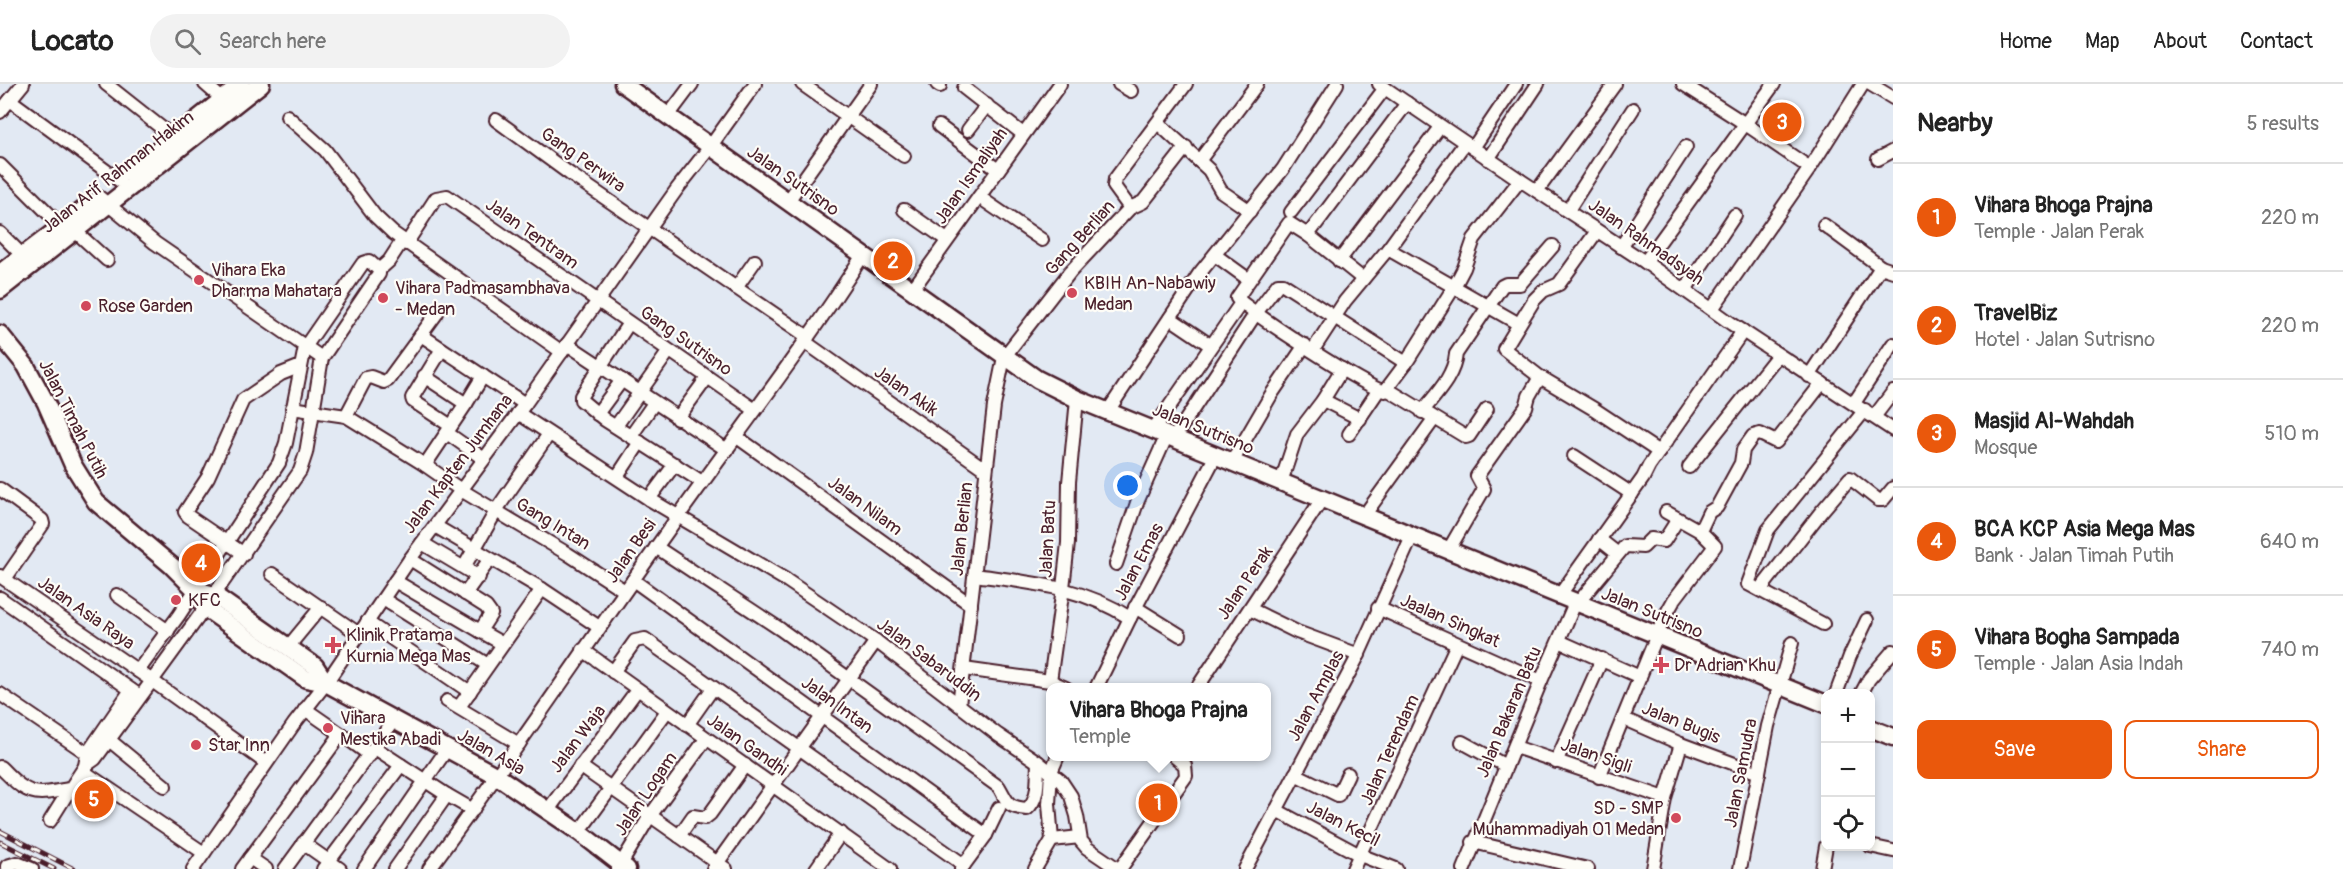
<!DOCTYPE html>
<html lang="en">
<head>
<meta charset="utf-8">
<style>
  body { margin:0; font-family:Pangolin,sans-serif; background:#f2f2f2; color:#222 }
  .controls { position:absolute; right:18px; bottom:18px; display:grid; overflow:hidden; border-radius:12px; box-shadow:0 3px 9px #0003 }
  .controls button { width:54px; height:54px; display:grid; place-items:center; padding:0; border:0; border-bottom:2px solid #e0e0e0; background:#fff; color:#222; font:30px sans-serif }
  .you { position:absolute; left:1128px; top:402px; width:21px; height:21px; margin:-15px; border:4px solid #fff; border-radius:50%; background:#1a73e8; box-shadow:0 0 0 9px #1a73e833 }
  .badge { display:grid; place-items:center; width:39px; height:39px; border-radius:50%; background:#ea580c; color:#fff; font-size:20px; font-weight:700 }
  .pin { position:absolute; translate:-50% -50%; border:3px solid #fff; box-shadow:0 2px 6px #0006 }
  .popup { position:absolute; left:1046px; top:599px; width:225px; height:78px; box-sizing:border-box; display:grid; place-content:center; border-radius:12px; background:#fff; filter:drop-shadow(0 2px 4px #0005); font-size:20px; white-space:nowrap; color:#767676 }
  .popup b { font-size:22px; color:#222 }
  .popup::after { content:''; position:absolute; left:50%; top:100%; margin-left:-12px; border:12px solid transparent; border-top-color:#fff }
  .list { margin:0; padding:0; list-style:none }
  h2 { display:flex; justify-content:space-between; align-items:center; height:78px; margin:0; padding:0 24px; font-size:26px }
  h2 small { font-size:20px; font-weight:400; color:#767676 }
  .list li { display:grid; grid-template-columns:39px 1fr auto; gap:18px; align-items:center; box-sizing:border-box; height:108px; padding:0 24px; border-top:2px solid #e0e0e0 }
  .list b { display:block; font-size:22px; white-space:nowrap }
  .list p { margin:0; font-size:20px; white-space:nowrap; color:#767676 }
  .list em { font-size:20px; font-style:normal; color:#767676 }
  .actions { display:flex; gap:12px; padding:18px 24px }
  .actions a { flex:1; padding:14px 0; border:2px solid #ea580c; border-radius:12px; text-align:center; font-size:21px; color:#ea580c }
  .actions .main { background:#ea580c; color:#fff }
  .icon { flex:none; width:33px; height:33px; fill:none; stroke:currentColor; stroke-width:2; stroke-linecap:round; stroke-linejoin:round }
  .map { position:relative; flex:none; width:1893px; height:785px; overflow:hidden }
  header { display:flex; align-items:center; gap:36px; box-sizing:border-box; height:84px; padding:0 30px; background:#fff; border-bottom:2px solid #e0e0e0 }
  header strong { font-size:28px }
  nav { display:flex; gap:33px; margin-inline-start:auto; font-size:21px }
  .search { width:420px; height:54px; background:#f2f2f2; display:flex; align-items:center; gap:15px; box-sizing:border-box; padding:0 21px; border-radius:33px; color:#767676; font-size:22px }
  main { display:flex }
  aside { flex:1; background:#fff }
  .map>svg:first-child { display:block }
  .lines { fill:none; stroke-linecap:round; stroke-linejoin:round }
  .minor-casing { stroke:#4a1f2b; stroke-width:16 }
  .major-casing { stroke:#4a1f2b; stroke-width:21 }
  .minor { stroke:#fdfcf7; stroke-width:12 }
  .major { stroke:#fdfcf7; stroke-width:16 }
  .rail-casing { stroke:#4a1f2b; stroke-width:5 }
  .rail { stroke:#fdfcf7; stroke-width:3; stroke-dasharray:9; stroke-linecap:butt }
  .poi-dot { fill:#d1495b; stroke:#fdfcf7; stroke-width:2 }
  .labels { text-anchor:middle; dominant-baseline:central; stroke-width:4.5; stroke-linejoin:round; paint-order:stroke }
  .street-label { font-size:18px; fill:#4a1f2b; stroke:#fdfcf7 }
  .poi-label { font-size:18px; fill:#4a1f2b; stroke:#fdfcf7; text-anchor:start }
</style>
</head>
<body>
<header>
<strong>Locato</strong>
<div class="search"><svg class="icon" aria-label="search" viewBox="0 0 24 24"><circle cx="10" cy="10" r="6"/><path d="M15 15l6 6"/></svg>Search here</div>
<nav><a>Home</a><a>Map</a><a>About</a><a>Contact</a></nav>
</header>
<main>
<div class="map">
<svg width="1893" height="785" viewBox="0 0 1893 785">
  <rect width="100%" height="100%" fill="#e2e9f3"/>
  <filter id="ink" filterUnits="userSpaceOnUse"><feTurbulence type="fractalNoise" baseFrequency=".0167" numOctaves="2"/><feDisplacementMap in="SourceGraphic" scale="12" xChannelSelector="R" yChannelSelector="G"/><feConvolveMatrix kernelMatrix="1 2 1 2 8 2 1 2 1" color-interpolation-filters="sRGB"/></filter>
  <g filter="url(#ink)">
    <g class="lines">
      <!-- minor casing -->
      <g class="minor-casing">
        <g id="minor">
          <polyline points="106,0 173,53"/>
          <polyline points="205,0 222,15"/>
          <polyline points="802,0 904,72"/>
          <polyline points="937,0 940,2"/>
          <polyline points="1119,0 1131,7"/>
          <polyline points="1379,0 1520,96 1645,178 1732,240 1893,346"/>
          <polyline points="1683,0 1744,39 1810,84"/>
          <polyline points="1870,0 1893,14"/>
          <polyline points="964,4 1023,50"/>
          <polyline points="10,16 120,97"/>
          <polyline points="0,28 23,0"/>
          <polyline points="287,32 325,66 375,132 393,149 562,268"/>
          <polyline points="668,32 692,0"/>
          <polyline points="496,36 570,90 808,253"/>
          <polyline points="1158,39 1209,86 1221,107 1250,127"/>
          <polyline points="939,42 998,86"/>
          <polyline points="968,46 987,21"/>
          <polyline points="1473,64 1516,0"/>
          <polyline points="1488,75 1538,0"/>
          <polyline points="1878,75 1893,67"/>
          <polyline points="1199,77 1257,0"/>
          <polyline points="0,81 61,142"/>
          <polyline points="1537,107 1615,0"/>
          <polyline points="99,113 155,159 322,274"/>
          <polyline points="979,113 1042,156"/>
          <polyline points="788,117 871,0"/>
          <polyline points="1130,124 1114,102 1115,95 1186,0"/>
          <polyline points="904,126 947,156"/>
          <polyline points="1568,126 1633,25"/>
          <polyline points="1291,128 1385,4"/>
          <polyline points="1824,141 1881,183 1893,187"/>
          <polyline points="75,147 107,176"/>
          <polyline points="1597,147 1559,200 1543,207 1534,216 1504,265 1540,293 1594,325 1659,368"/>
          <polyline points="0,149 22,171"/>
          <polyline points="1308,151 1407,19"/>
          <polyline points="406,160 436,114 447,112 755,326"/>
          <polyline points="1621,163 1686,63"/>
          <polyline points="1388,165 1519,240"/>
          <polyline points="1215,171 1248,195"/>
          <polyline points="1339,177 1440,43"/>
          <polyline points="1645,178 1774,0"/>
          <polyline points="379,186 389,177 402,157"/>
          <path d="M 1363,195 L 1308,151 L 1289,139 L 1237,214 C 1248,227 1372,308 1385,307 L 1406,279 L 1454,203 L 1464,184 L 1474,155 L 1520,96"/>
          <polyline points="736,204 755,177"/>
          <polyline points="912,206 1060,0"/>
          <polyline points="1685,206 1735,131"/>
          <polyline points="1712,225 1810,84 1863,0"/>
          <polyline points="1170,234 1210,261"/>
          <polyline points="629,239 581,312 581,316 605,336 702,398"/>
          <polyline points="421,251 525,320"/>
          <polyline points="805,258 986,386"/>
          <polyline points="567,260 727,366"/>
          <polyline points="442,265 412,314 413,317 451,342"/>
          <polyline points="1313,266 1345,217 1388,165 1465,59"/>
          <polyline points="424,292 466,320 425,381"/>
          <polyline points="1809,292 1881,183"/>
          <polyline points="1387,305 1466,353 1469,352 1487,325"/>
          <polyline points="1323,316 1360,335"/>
          <polyline points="1854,319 1893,260"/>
          <polyline points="466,320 483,292"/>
          <polyline points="292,324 346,332 425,381 461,406 568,470 625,507"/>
          <polyline points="1108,327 1199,190 1283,85 1337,0"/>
          <path d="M 1422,328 C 1435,311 1454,293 1456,270 L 1502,202 L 1506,200 L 1520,200 L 1553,162"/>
          <polyline points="518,329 649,415 786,496 876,557 998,651 1038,678 1061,697 1071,712 1077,732 1081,757 1087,764 1118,785"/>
          <polyline points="597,330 622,296"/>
          <polyline points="346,332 366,294 371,293 384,298 388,296 437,229"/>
          <polyline points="1874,333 1893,308"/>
          <polyline points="677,335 707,294"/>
          <polyline points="616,342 669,267"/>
          <polyline points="1153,346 1241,219"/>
          <polyline points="447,349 484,375"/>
          <polyline points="1349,350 1378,307"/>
          <polyline points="631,352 654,319"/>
          <polyline points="737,353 971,521"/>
          <polyline points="1174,354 1256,229 1278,200 1283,200 1406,279"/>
          <polyline points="1574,372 1632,410"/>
          <polyline points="1232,378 1271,311 1305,261"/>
          <polyline points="1689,383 1778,271"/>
          <polyline points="617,393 640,358"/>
          <polyline points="1281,398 1297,350 1323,316 1342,285"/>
          <polyline points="0,405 42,436 43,440 5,495"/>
          <polyline points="649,415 675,380"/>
          <polyline points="1666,428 1700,447 1709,428 1717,423 1741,379 1743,366 1753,352 1760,350 1776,358 1822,299"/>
          <polyline points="1363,433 1434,335"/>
          <polyline points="435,442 542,505 599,543"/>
          <polyline points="1599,455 1618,470"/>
          <polyline points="422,459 479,493"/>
          <path d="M 656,463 L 780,545 L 999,703 C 1008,718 1006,723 1027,725 C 1040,714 1037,694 1038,678"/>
          <polyline points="1448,467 1484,405 1477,392 1526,323 1529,312 1540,293"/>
          <polyline points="244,470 188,432 185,428 208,393 243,316 281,290 301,282"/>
          <polyline points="410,475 486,523 491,530 480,547 503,560"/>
          <polyline points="1116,480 1138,416 1167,351"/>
          <polyline points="464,483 499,422 549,350"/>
          <polyline points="272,490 359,550"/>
          <path d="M 975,491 C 1032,499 1080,502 1130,534"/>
          <polyline points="0,492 151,596 266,679"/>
          <polyline points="633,496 986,751"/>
          <polyline points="395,497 480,547"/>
          <polyline points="1760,506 1821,428 1850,394 1878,416 1883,416 1893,404"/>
          <polyline points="465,510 490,475"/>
          <polyline points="117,511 168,547"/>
          <polyline points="1559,512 1643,394 1649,382 1743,247"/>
          <polyline points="0,514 137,610"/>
          <polyline points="383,515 488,581"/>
          <polyline points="1577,520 1625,462 1643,463 1651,455 1664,457 1678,435"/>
          <polyline points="1135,523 1180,551"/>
          <polyline points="1378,524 1541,597"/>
          <polyline points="1250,525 1297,548 1359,571"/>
          <polyline points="367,538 470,608"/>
          <polyline points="1823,540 1748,500 1768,446 1865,326"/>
          <polyline points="1559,557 1640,593"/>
          <polyline points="288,563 321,523"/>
          <polyline points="583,566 890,785"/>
          <polyline points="964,585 1050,597 1066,604"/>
          <polyline points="138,587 179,531 279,379 286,359 305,263 363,179 369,177 379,186 379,190 322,274 306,369 300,387 214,511"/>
          <polyline points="613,588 635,557 645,555 964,781"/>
          <polyline points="1050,597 1063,504 1068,459 1069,398 1077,315"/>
          <polyline points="1096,604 1130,534 1216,371"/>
          <polyline points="1197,604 1322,415"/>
          <polyline points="0,610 94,674"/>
          <polyline points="1836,610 1850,572 1867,536"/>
          <polyline points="1861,610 1869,595 1893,567"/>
          <polyline points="447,617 519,660"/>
          <polyline points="959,621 994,322 1004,273 1070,188 1130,124 1143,118 1186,63"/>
          <polyline points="459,623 542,505"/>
          <polyline points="305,625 341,650"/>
          <polyline points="1624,635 1681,660 1759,689"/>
          <polyline points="687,641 713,604"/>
          <polyline points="108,655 165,702"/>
          <polyline points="1462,658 1506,682"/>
          <polyline points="1515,663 1665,714"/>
          <polyline points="375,664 447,711"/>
          <polyline points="1556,678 1602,575"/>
          <polyline points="85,682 95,675 205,524"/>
          <polyline points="580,682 726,785"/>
          <path d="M 0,683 C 12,694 23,709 41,709 C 51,709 60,706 70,705 L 85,682 L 87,670 L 131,606"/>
          <polyline points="83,687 204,769"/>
          <polyline points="1295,690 1338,711 1348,690"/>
          <polyline points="1599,693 1664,534 1674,516 1715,462 1700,447"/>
          <polyline points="548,726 637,606"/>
          <polyline points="1276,726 1360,771 1396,785"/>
          <polyline points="50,737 70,705"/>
          <polyline points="579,748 667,627"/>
          <polyline points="679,752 693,732 705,734 710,730 745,681"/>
          <polyline points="1052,756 1080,753"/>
          <polyline points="1473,758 1588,785"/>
          <polyline points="303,759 340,785"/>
          <polyline points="1870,762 1893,767"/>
          <polyline points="250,774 266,785"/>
          <polyline points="7,782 17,779 32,785"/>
          <polyline points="193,785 294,640 326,599 410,475 525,320 677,105 710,63 755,0"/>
          <polyline points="242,785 341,650 370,671"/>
          <polyline points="285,785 394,636"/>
          <polyline points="323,785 401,681"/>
          <polyline points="364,785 447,665"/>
          <polyline points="395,785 447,711 473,726"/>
          <path d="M 429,785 C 511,675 587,560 667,448 C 732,356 802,267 863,171"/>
          <polyline points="618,785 650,732 706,655"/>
          <polyline points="713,785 876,557"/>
          <polyline points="816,785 841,749"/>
          <polyline points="961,785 986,751 999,724"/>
          <polyline points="1035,785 1052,756 1049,720 1051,688 1058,672"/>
          <polyline points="1120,785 1186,692 1185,681 1174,672"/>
          <polyline points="1245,785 1356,576 1412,452"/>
          <polyline points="1353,785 1457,560"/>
          <polyline points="1464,785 1541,597 1575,519"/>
          <polyline points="1653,785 1665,714 1681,660"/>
          <polyline points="1740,785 1768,642 1792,559"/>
          <polyline points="1822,785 1826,762"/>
        </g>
      </g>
      <!-- major casing -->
      <g class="major-casing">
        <g id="major">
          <polyline points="623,0 1037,295 1077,315 1826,620"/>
          <polyline points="129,89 242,0"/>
          <polyline points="0,189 92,119"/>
          <polyline points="0,206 261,0"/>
          <polyline points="0,250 26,282 46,319 73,381 96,418 172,482 196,506 205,524 306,595 326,599 497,692 579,748 627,785"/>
          <polyline points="196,506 214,511 288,563 315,582 326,599"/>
          <polyline points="1870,644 1893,653"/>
        </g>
      </g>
      <!-- minor -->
      <use href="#minor" class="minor"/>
      <!-- major -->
      <use href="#major" class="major"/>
      <!-- rail casing -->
      <g class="rail-casing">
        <g id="rail">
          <polyline points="0,747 74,785"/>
          <polyline points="0,758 54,785"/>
        </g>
      </g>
      <!-- rail -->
      <use href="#rail" class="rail"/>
    </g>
  </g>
  <!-- markers -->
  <g class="poi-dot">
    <circle cx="199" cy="196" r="6"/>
    <circle cx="1072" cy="209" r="6"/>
    <circle cx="383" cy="214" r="6"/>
    <circle cx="86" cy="222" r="6"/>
    <circle cx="176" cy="516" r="6"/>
    <path d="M330 552h6v6h6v6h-6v6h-6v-6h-6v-6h6z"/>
    <path d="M1658 572h6v6h6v6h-6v6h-6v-6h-6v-6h6z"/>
    <circle cx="328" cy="644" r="6"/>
    <circle cx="196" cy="661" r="6"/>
    <circle cx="1676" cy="734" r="6"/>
  </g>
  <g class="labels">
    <!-- street labels -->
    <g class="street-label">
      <text transform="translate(583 76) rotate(35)">Gang Perwira</text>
      <text transform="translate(118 88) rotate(-38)">Jalan Arif Rahman Hakim</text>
      <text transform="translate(971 92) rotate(-55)">Jalan Ismaliyah</text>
      <text transform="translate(793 97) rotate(35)">Jalan Sutrisno</text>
      <text transform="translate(532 150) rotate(35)">Jalan Tentram</text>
      <text transform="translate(1080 154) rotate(-48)">Gang Berlian</text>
      <text transform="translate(1646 158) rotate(35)">Jalan Rahmadsyah</text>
      <text transform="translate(686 257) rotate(35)">Gang Sutrisno</text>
      <text transform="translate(906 307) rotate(35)">Jalan Akik</text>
      <text transform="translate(73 335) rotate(63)">Jalan Timah Putih</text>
      <text transform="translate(1203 345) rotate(22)">Jalan Sutrisno</text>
      <text transform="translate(458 380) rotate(-53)">Jalan Kapten Jumhana</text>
      <text transform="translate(865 422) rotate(36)">Jalan Nilam</text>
      <text transform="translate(553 440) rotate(31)">Gang Intan</text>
      <text transform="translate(962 445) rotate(-84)">Jalan Berlian</text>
      <text transform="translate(1048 455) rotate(-87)">Jalan Batu</text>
      <text transform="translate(631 467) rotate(-55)">Jalan Besi</text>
      <text transform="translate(1139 478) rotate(-62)">Jalan Emas</text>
      <text transform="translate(1245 499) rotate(-56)">Jalan Perak</text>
      <text transform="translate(86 529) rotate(35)">Jalan Asia Raya</text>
      <text transform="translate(1652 529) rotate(22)">Jalan Sutrisno</text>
      <text transform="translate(1450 537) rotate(24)">Jaalan Singkat</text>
      <text transform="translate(929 576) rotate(37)">Jalan Sabaruddin</text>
      <text transform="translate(1316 612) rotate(-62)">Jalan Amplas</text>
      <text transform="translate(837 621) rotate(36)">Jalan Intan</text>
      <text transform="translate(1509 628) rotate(-67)">Jalan Bakaran Batu</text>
      <text transform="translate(1681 639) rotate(22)">Jalan Bugis</text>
      <text transform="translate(578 655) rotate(-53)">Jalan Waja</text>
      <text transform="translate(747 661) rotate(35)">Jalan Gandhi</text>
      <text transform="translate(1390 666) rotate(-66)">Jalan Terendam</text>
      <text transform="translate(491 668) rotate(30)">Jalan Asia</text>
      <text transform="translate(1596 672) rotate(19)">Jalan Sigli</text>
      <text transform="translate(1741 689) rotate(-79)">Jalan Samudra</text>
      <text transform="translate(646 710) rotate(-56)">Jalan Logam</text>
      <text transform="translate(1343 740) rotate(27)">Jalan Kecil</text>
    </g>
    <!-- poi labels -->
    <g class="poi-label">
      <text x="211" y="186">Vihara Eka<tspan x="211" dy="21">Dharma Mahatara</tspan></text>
      <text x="1084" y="199">KBIH An-Nabawiy<tspan x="1084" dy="21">Medan</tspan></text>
      <text x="395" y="204">Vihara Padmasambhava<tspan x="395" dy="21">- Medan</tspan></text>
      <text x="98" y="222">Rose Garden</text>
      <text x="188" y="516">KFC</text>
      <text x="346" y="551">Klinik Pratama<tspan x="346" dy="21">Kurnia Mega Mas</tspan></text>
      <text x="1674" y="581">Dr Adrian Khu</text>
      <text x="340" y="634">Vihara<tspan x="340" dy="21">Mestika Abadi</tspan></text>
      <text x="208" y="661">Star Inn</text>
      <text x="1664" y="724" text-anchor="end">SD - SMP<tspan x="1664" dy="21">Muhammadiyah 01 Medan</tspan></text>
    </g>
  </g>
</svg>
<div class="controls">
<button>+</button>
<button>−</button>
<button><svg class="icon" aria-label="locate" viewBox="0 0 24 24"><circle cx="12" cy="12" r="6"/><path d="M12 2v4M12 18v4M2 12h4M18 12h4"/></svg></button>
</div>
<div class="you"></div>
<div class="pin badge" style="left:1158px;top:719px">1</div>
<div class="popup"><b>Vihara Bhoga Prajna</b>Temple</div>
<div class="pin badge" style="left:893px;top:177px">2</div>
<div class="pin badge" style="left:1782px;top:38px">3</div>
<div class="pin badge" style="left:201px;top:479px">4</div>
<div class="pin badge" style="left:94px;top:715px">5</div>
</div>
<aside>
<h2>Nearby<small>5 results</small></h2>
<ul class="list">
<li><span class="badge">1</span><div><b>Vihara Bhoga Prajna</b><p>Temple · Jalan Perak</p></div><em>220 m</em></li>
<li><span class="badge">2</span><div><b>TravelBiz</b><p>Hotel · Jalan Sutrisno</p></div><em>220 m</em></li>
<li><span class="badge">3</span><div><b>Masjid Al-Wahdah</b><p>Mosque</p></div><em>510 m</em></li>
<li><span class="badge">4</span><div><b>BCA KCP Asia Mega Mas</b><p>Bank · Jalan Timah Putih</p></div><em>640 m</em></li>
<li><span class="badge">5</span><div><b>Vihara Bogha Sampada</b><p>Temple · Jalan Asia Indah</p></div><em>740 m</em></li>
</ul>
<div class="actions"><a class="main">Save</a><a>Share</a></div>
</aside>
</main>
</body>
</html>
